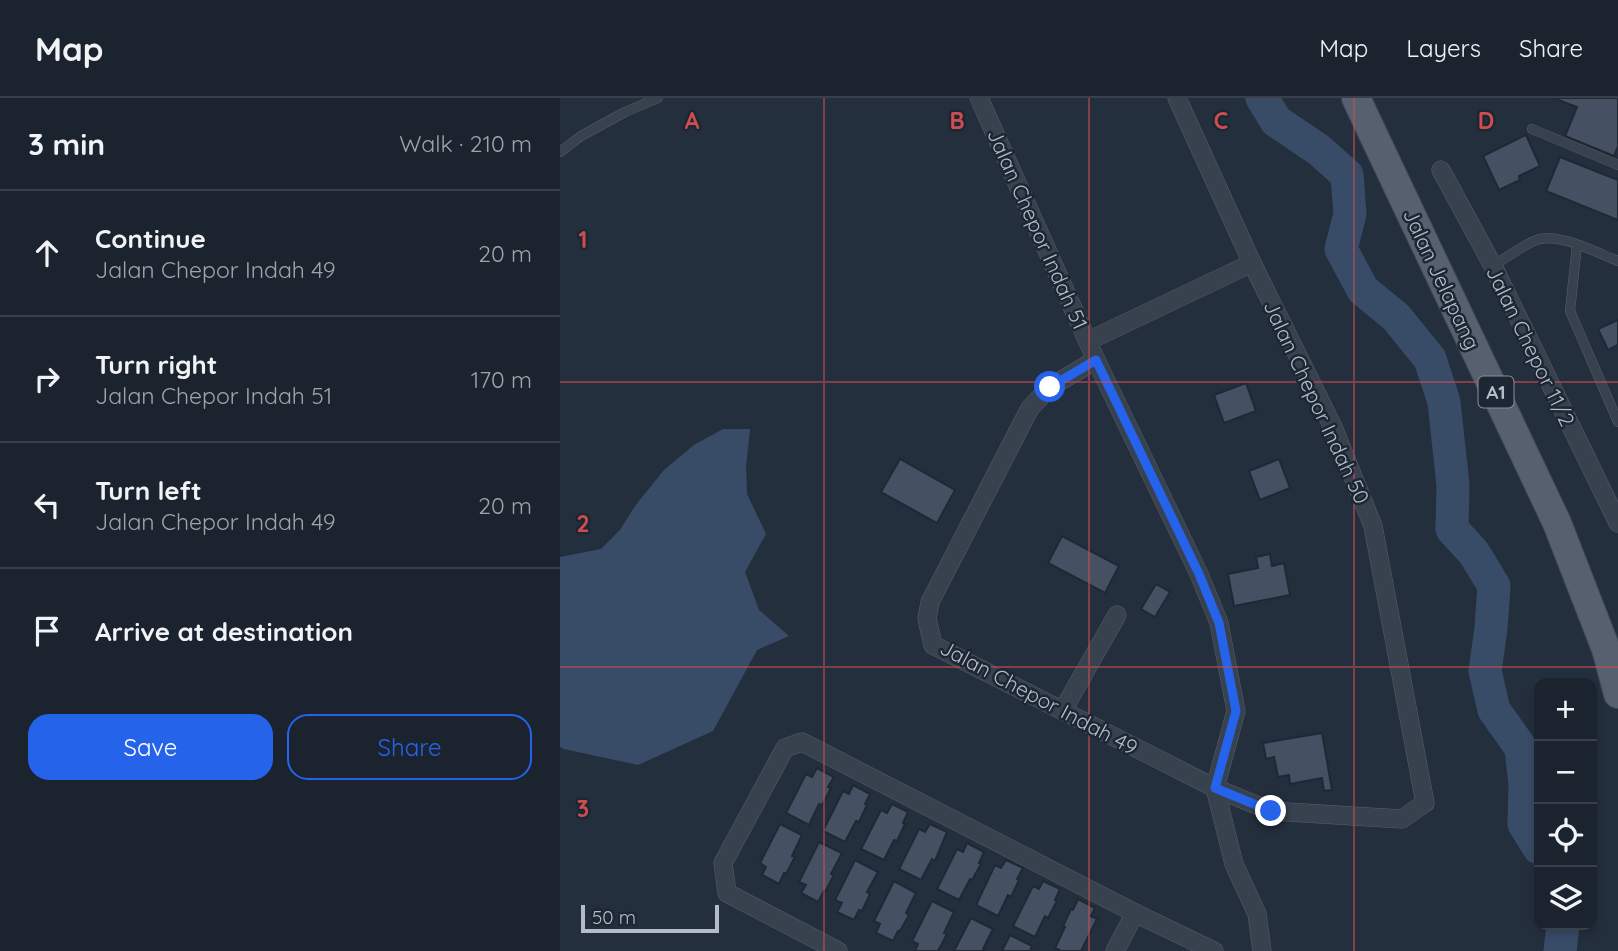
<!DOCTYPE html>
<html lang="en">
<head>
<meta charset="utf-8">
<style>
  body { margin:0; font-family:Quicksand,sans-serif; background:#282f3a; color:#f1f3f6 }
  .controls { position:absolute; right:21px; bottom:21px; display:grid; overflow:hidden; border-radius:14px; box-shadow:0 4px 10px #0003 }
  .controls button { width:63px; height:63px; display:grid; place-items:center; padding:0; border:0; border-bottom:2px solid #39404a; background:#1b232e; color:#f1f3f6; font:35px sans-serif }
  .scale { position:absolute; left:21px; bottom:18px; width:138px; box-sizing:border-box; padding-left:7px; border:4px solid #b4bcc9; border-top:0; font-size:19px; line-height:24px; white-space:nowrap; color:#b4bcc9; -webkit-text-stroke:5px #1d2633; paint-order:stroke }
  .stop { position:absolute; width:21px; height:21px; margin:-16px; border:5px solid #2563eb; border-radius:50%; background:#fff }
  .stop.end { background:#2563eb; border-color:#fff; box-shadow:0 2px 7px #0008 }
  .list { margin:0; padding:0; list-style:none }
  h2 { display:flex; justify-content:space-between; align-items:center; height:91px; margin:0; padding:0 28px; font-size:30px }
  h2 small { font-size:23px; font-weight:400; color:#a0a4aa }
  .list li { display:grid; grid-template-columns:46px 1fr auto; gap:21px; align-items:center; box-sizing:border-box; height:126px; padding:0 28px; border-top:2px solid #39404a }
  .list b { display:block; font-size:26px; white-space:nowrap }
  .list p { margin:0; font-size:23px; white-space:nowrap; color:#a0a4aa }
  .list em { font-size:23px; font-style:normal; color:#a0a4aa }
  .actions { display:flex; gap:14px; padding:21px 28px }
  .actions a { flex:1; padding:16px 0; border:2px solid #2563eb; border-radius:21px; text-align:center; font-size:24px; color:#2563eb }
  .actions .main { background:#2563eb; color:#fff }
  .icon { flex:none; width:38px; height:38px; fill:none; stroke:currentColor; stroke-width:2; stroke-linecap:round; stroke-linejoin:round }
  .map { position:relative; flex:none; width:1058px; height:853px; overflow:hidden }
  header { display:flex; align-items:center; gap:42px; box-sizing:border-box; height:98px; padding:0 35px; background:#1b232e; border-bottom:2px solid #39404a }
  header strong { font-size:33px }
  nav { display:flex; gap:38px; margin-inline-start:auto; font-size:24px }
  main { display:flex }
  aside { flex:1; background:#1b232e }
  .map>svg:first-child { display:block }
  .water { fill:#394c67 }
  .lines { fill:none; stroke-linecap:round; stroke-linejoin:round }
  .river { stroke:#394c67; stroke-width:33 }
  .building { fill:#455162; stroke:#1f2835; stroke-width:2 }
  .lane-casing { stroke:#565f6c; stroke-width:10 }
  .street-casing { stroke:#565f6c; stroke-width:19 }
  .primary-casing { stroke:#414a57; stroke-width:30 }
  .lane { stroke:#38414e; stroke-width:9 }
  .street { stroke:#38414e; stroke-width:18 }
  .primary { stroke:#56606e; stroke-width:28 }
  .route { stroke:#2563eb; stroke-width:9 }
  .grid { fill:none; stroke:#ce4d50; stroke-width:2; stroke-opacity:0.55 }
  .labels { text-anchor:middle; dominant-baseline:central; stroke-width:5; stroke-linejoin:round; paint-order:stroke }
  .shield { fill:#1d2633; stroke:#878f9c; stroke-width:2 }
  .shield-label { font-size:19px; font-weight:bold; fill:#b4bcc9 }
  .street-label { font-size:21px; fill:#b4bcc9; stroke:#1d2633 }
  .grid-label { font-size:23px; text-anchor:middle; font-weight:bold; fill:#ce4d50; stroke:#1d2633; stroke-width:5; stroke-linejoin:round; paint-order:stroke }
</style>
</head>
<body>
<header>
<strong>Map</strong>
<nav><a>Map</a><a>Layers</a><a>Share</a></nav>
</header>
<main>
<aside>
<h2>3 min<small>Walk · 210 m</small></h2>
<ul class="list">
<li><svg class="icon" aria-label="ahead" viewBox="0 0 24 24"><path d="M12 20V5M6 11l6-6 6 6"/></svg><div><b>Continue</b><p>Jalan Chepor Indah 49</p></div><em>20 m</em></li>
<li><svg class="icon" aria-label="right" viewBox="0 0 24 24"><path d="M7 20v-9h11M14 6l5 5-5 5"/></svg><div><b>Turn right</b><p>Jalan Chepor Indah 51</p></div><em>170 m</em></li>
<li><svg class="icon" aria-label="left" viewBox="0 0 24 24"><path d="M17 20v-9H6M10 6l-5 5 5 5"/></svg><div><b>Turn left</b><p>Jalan Chepor Indah 49</p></div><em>20 m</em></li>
<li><svg class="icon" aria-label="arrive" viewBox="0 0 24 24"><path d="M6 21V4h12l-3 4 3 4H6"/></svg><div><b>Arrive at destination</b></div></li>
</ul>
<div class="actions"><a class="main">Save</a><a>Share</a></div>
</aside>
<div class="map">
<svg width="1058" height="853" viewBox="0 0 1058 853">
  <rect width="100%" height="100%" fill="#242f3e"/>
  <!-- water -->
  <polygon class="water" points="163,331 190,331 186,369 187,396 206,436 185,474 199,512 229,538 197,552 153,633 78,667 4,651 0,649 0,459 41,451 60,432 75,408 104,372 134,347"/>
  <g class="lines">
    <!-- river -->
    <g class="river">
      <polyline points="702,0 716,23 759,52 787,77 790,116 781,151 803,192 836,219 870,261 884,304 893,387 892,431 914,455 934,488 931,530 925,573 934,612 961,650 965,686 964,726 979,750"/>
      <polyline points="1000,853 1003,827"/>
    </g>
  </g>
  <!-- building -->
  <g class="building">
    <polygon points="993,0 1058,0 1058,48 1054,58 1005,38 1017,9"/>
    <polygon points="966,37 980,68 959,78 960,82 939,92 923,58"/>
    <polygon points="1000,59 1058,82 1058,122 986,93"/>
    <polygon points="1058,222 1058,247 1048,252 1038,231"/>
    <polygon points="686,285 696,313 664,325 654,297"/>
    <polygon points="340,361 395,392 377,425 321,394"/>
    <polygon points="719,361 730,390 700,402 689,373"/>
    <polygon points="502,438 559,468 545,495 488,465"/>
    <polygon points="710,456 712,468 724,465 730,497 674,508 668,476 698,470 696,459"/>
    <polygon points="596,486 610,494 595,519 581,511"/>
    <polygon points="762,635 772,692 764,693 762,680 730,686 729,677 718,679 714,659 706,661 703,645"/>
    <polygon points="257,670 274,679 268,689 271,690 262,707 259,706 249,727 226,715 246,676 252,679"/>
    <polygon points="293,687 310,696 305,706 307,707 299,724 296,723 285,744 263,733 283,693 289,696"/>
    <polygon points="332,706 348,714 343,725 345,726 337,743 334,742 324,762 301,751 321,712 327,715"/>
    <polygon points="220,726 242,737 232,758 235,759 226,776 224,775 219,786 202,777 206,769 200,765"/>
    <polygon points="370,726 387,734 375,763 372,761 361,782 339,771 359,731 365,734"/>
    <polygon points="259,744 282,755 271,776 274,777 265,794 264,793 258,804 241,795 246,787 239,784"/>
    <polygon points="407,745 424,754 419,765 421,766 412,782 410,781 399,802 377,791 397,751 403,754"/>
    <polygon points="295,762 318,774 307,794 310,796 302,813 299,812 294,822 277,814 282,805 275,802"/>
    <polygon points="446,762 463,770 457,781 459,782 451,799 448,797 438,818 416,807 435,767 441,770"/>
    <polygon points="334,783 356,795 346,815 349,817 340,833 338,833 333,843 316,835 320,826 314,823"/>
    <polygon points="483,783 500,791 495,802 497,803 488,820 485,818 475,839 453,828 473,788 479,791"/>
    <polygon points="518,801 535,810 531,818 537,821 521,853 501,853 495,850 505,829 503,828 511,811 513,812"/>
    <polygon points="372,803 394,814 384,835 387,836 378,853 355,853 358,846 352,843"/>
    <polygon points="411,820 433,831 423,851 426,853 394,853"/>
    <polygon points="450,837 472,848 470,853 442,853"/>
  </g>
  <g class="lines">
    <!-- lane casing -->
    <g class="lane-casing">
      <g id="lane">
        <polyline points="972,31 1058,67"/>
        <polyline points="0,54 21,38 65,14 98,0"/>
        <polyline points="1017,147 1010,213 1058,324"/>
        <path d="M 933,168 C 942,162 971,142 980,141 C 1002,136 1038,155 1058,163"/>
      </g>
    </g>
    <!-- street casing -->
    <g class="street-casing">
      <g id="street">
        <polyline points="419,0 536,262 639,476 659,525 676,613 655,690 674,766 697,816 702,853"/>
        <polyline points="881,72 933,168 1058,425"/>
        <polyline points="528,243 692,165"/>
        <polyline points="536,262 490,289 470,310 370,504 367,521 373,547 655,690 711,713 842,721 865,705 813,428 773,329 692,165 617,0"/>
        <polyline points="503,612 557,517"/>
        <polyline points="278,853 167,795 163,765 225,650 242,644 575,815 654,853"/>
        <polyline points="555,853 575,815"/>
      </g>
    </g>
    <!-- primary casing -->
    <g class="primary-casing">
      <polyline id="primary" points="796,0 997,425 1046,551 1058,596"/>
    </g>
    <!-- lane -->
    <use href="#lane" class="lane"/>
    <!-- street -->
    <use href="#street" class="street"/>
    <!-- primary -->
    <use href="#primary" class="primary"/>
  </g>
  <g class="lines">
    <!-- route -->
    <polyline class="route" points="490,289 536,262 639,476 659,525 676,613 655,690 711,713"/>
  </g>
  <!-- grid -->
  <path class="grid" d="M 264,0 L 264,853M 529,0 L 529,853M 794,0 L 794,853M 0,284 L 1058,284M 0,569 L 1058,569"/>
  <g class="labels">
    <!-- shield labels -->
    <rect class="shield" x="918.5" y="278.5" width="35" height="31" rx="5"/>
    <g class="shield-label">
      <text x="936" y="294">A1</text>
    </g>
    <!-- street labels -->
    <g class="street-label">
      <text transform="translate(478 131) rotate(66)">Jalan Chepor Indah 51</text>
      <text transform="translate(882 181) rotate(65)">Jalan Jelapang</text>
      <text transform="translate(971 248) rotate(64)">Jalan Chepor 11/2</text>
      <text transform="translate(757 304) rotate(65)">Jalan Chepor Indah 50</text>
      <text transform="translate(479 599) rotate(28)">Jalan Chepor Indah 49</text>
    </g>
  </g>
  <g class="grid-label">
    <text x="132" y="31">A</text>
    <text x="397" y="31">B</text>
    <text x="661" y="31">C</text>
    <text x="926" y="31">D</text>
    <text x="23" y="150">1</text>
    <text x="23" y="434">2</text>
    <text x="23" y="719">3</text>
  </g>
</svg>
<div class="controls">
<button>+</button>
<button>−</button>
<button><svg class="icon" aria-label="locate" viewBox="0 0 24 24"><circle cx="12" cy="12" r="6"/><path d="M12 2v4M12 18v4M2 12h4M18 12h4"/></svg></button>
<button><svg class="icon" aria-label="layers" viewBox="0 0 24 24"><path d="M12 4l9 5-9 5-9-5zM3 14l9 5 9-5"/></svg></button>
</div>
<div class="scale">50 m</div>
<div class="stop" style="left:490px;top:289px"></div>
<div class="stop end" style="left:711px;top:713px"></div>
</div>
</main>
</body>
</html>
